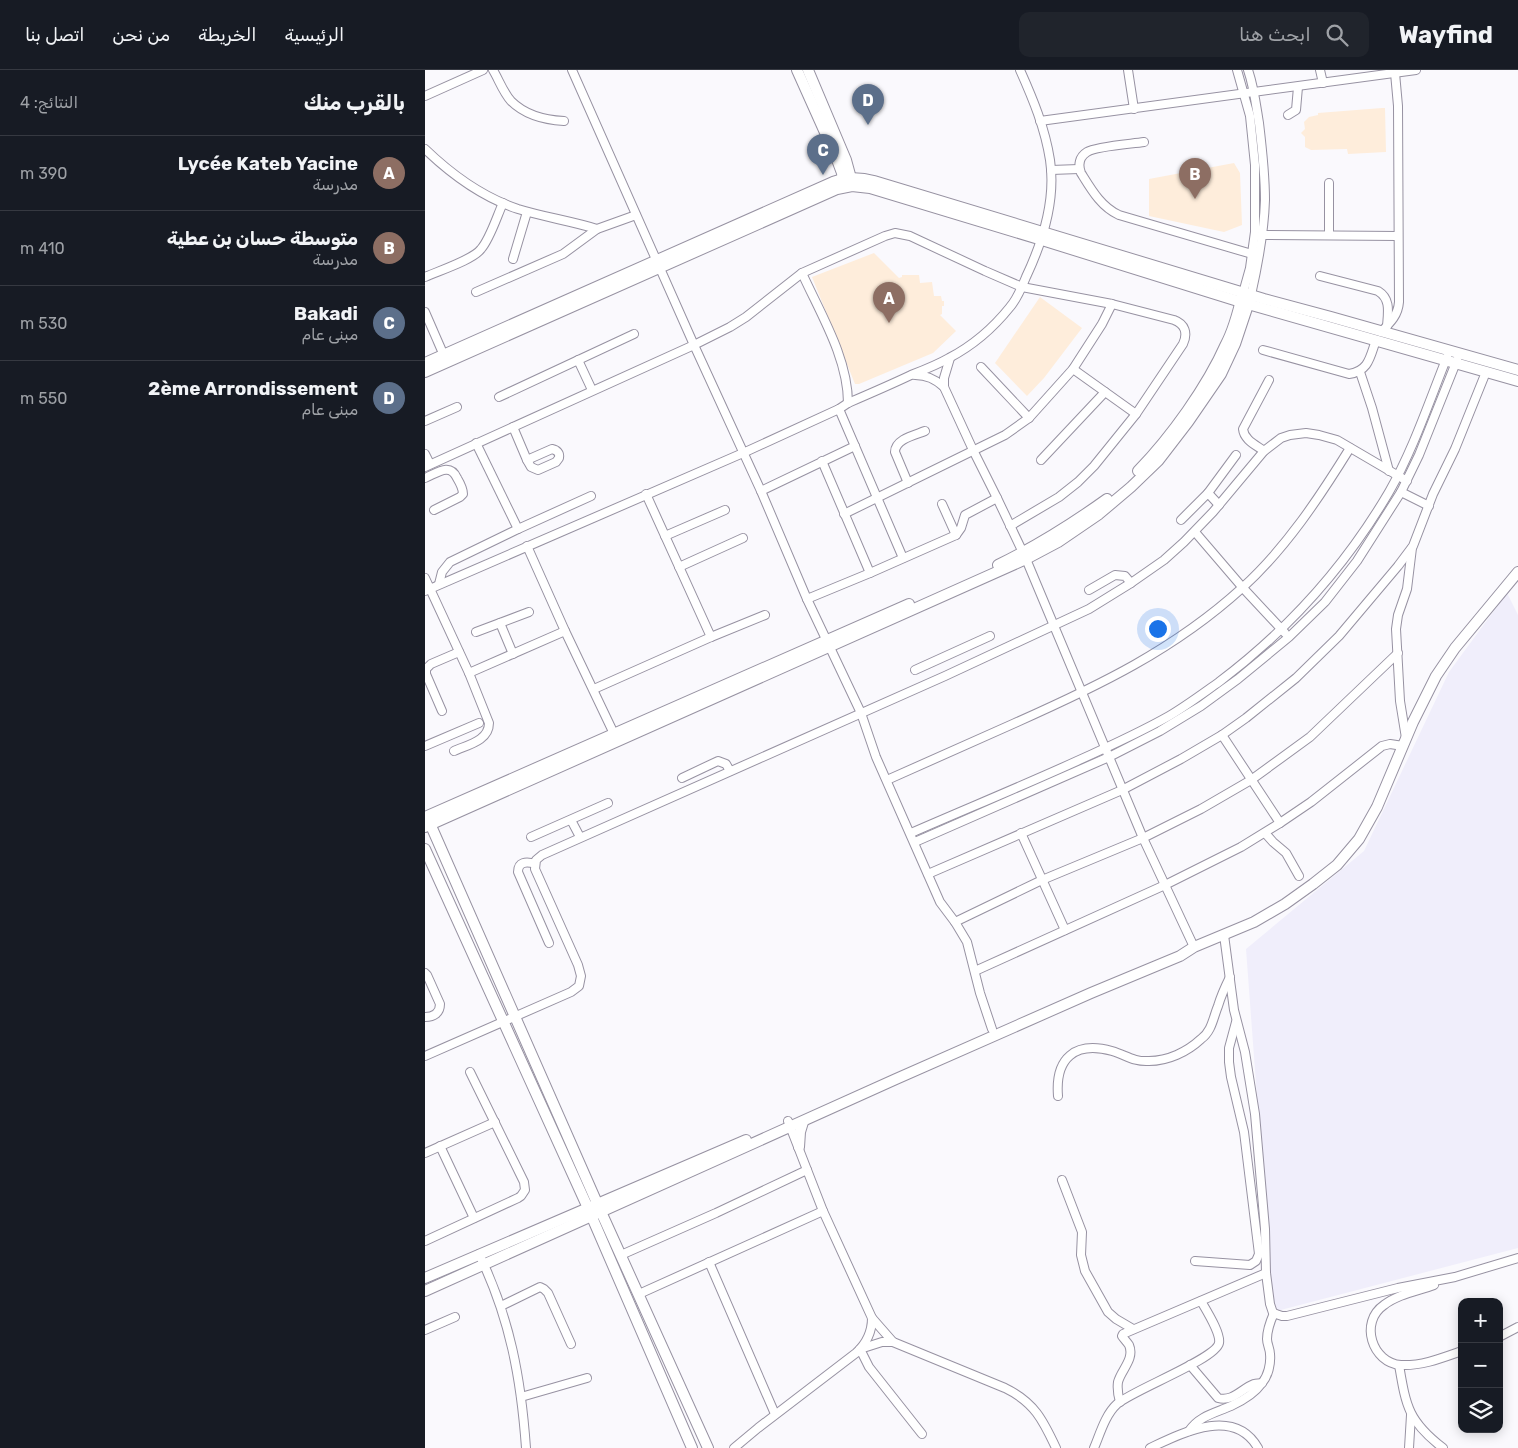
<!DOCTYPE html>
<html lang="ar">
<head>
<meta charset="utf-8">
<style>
  body { margin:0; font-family:Rubik,"Noto Naskh Arabic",sans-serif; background:#20242c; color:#f1f3f6; direction:rtl }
  .controls { position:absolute; right:15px; bottom:15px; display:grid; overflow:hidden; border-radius:10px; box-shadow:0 2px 12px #0003 }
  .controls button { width:45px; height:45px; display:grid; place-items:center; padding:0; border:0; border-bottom:1px solid #363941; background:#171b24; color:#f1f3f6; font:25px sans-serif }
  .you { position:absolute; left:732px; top:558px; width:18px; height:18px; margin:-12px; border:4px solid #fff; border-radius:50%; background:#1a73e8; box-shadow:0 0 0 8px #1a73e833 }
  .badge { display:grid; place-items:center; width:32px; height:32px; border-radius:50%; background:#2563eb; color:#fff; font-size:16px; font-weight:700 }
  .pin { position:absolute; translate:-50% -41px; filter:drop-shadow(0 1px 2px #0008) }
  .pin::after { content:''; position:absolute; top:26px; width:18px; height:15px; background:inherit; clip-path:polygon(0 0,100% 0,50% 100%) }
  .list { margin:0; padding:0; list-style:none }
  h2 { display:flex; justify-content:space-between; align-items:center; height:65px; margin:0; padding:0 20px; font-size:21px }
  h2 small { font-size:16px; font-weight:400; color:#9ea1a6 }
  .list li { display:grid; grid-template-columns:32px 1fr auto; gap:15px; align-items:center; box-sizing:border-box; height:75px; padding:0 20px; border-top:1px solid #363941 }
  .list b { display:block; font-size:19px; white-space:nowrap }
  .list p { margin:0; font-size:16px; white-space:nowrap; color:#9ea1a6 }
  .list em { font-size:16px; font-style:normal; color:#9ea1a6 }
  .icon { flex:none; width:28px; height:28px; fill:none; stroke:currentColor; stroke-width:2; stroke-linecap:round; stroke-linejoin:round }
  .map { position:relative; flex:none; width:1093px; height:1378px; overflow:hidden; direction:ltr }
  header { display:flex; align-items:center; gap:30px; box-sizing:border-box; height:70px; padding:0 25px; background:#171b24; border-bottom:1px solid #363941 }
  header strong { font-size:24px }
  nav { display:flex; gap:28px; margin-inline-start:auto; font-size:18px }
  .search { width:350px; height:45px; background:#20242c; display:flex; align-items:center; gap:12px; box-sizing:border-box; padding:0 18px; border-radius:10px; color:#9ea1a6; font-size:19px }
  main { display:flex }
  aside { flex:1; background:#171b24 }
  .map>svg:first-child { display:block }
  .education { fill:#feeddb }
  .medical { fill:#f0eefb }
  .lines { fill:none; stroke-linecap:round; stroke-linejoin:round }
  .minor-casing { stroke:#9792a2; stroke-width:10 }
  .major-casing { stroke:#9792a2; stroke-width:12 }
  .minor { stroke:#fff; stroke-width:8 }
  .major { stroke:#fff; stroke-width:10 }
</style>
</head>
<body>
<header>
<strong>Wayfind</strong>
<div class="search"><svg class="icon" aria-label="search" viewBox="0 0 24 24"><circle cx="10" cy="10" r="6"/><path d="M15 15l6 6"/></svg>ابحث هنا</div>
<nav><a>الرئيسية</a><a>الخريطة</a><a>من نحن</a><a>اتصل بنا</a></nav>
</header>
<main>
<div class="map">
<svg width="1093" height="1378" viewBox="0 0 1093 1378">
  <rect width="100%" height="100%" fill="#faf9fd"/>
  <!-- education -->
  <g class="education">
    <polygon points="957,38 960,38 961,82 923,84 922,79 886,80 880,77 880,67 876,63 880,59 879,52 884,47 893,45 893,43"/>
    <polygon points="809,93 815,103 817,155 799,162 724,146 724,109"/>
    <polygon points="449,183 474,208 477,207 477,205 494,205 495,213 507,212 509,226 516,226 517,231 519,231 519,236 517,236 517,244 515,245 531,261 508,283 434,314 430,314 387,207"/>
    <polygon points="615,227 657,258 619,308 602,326 570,293"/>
  </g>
  <!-- medical -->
  <polygon class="medical" points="1082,523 1093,545 1093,1178 848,1242 821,879 939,781 1024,602"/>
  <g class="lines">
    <!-- minor casing -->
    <g class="minor-casing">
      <g id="minor">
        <path d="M 68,0 C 74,10 78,22 86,31 C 100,45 120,50 139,51"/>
        <polyline points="147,0 269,275 336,421 382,529 436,643 451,687 515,832 530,852 542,872 555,923 567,959"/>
        <polyline points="703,0 709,39"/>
        <polyline points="812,0 825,46 830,95 830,162 825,198 818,223"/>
        <path d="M 823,0 C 829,17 831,35 834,53 C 837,78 840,104 840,130 C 839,162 833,194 826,225"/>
        <polyline points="895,0 898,13"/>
        <polyline points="0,26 58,0"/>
        <polyline points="863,45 871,40 873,17"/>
        <polyline points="615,51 991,0"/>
        <path d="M 719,72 C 706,74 672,76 662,82 C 654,87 653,95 656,103 C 666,119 676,137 694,145 L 827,184"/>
        <path d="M 0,79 C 27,105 57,127 93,139 C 119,147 146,151 172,159"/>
        <polyline points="626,100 654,99"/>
        <polyline points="904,113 904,165"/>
        <polyline points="837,165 973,166"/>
        <polyline points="88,189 102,142"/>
        <path d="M 377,203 C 395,243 423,288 423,333"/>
        <path d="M 895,206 L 953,221 C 966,229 963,242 962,256"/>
        <path d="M 0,207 C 13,201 48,190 56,179 C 65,169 72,146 78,133"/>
        <polyline points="51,222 138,184 172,159 211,145"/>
        <polyline points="0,242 20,288"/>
        <path d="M 956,262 C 966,252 973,245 974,232 L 973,36 L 970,3"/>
        <path d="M 838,280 L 924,304 C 944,301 945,287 951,270"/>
        <polyline points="525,288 519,308 519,317 548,380 572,428 601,489 718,768 769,877"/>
        <polyline points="153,290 167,320"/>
        <polyline points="556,297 604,348"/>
        <polyline points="648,299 711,344"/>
        <polyline points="935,302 947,338 964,401"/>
        <path d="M 490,305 C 502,305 510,309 519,317"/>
        <polyline points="74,327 209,264"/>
        <polyline points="414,339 478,488"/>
        <polyline points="0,351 32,337"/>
        <polyline points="88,357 102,390"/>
        <polyline points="51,373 93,459"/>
        <path d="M 127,379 C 132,380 135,383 134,388 L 131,392 L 113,400 L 106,397 L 102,390 Z"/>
        <path d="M 839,381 C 831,375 819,370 818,359 L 844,310"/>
        <polyline points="0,384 5,394"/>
        <polyline points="616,390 680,322"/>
        <polyline points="397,391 445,503"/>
        <path d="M 0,397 L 269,275 L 305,257 L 321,247 L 377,203 L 460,166 L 470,163 L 485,166 L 560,201 L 597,217 L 687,234 L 749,250 C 760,254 763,263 758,274 L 711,344 L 669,396 L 653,412 L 634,427 L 585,456"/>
        <path d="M 0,408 C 12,403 25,392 32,408 C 35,413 38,418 38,424 L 35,427 L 9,440"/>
        <path d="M 483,413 L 470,382 C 470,369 490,365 500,361"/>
        <polyline points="336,421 430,376"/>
        <polyline points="976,422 1004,436"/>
        <polyline points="783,423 811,385"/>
        <polyline points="221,424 286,567"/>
        <polyline points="517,434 531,465"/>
        <polyline points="419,444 580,365 604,348 648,299 677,254 687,234"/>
        <polyline points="756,450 783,423 794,435"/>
        <polyline points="770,462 818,518 860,563"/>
        <polyline points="240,466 300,440"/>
        <polyline points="102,476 140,561 191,668"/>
        <polyline points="254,497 318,468"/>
        <path d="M 0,508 L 44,603 L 64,653 C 64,671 42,675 29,681"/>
        <polyline points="14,514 17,502 25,492 93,459 166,426"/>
        <polyline points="664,520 690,505 700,506 706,513"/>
        <path d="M 0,521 L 318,383 L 414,339 L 423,333 C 444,324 465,315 486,305 C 499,300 512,295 524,288 C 547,276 569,257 585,237 C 592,229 597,217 601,207 C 618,171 631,130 625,90 C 620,58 608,29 595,0"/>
        <polyline points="382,529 445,503 531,465 536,458 540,445 572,428"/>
        <polyline points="75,553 88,584"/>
        <polyline points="51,562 104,542"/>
        <polyline points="490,600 565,566"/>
        <polyline points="44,603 140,561"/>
        <polyline points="169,619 286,567 340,545"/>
        <polyline points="17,641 1,604 1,599 6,594 34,582"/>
        <polyline points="797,665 855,753"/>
        <polyline points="981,668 975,631 971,559 973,545 982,519 987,478"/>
        <polyline points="0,676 54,653"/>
        <polyline points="257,708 293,691 301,694 305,701"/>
        <path d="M 462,710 C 504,691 547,672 590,653 C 673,616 749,580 817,518 C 861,478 894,428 925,378"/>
        <polyline points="146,750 155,767"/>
        <path d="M 486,763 C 541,739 597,716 652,691 C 683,677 714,663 744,646 C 761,636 777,624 794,612 C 863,560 920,497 964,422 C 988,380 1004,332 1022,287"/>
        <polyline points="596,763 640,860"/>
        <polyline points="840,763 848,772 861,783 874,806"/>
        <polyline points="106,767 183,733"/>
        <polyline points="490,772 684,687 735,661 776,636 813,609 864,567 900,532 932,491 976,422 994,385 1032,290"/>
        <path d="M 110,794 C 101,791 93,792 93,802 L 124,873"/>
        <polyline points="503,804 697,720 756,689 797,665 821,648 871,608 914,566 973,496 988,476 1008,424 1030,379 1061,302"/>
        <polyline points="530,852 617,810 718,768 776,739 826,710 885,667 973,583"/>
        <polyline points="799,865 809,940 820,982 830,1044 840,1159 841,1203 845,1234 848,1243 857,1246 862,1246 973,1218 1030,1207 1093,1188"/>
        <polyline points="550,901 740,815 816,777 855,753 886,732 957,676 965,674 978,676"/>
        <path d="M 0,903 L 2,905 L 15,934 C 15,943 9,947 0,947"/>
        <polyline points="0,986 146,922 154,916 156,906 153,895 110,799 111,790 117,785 520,606 664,539 706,513 739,490 759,472 788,442 839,381 856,368 865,365 881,363 894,365 912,370 982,411"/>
        <path d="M 633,1026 C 630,988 650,971 687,981 C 701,985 708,992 724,991 C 743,991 762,982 776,969 C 787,961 788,948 793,936 C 796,926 800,917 805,907"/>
        <polyline points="15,1076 49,1148"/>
        <polyline points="0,1083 70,1052"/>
        <polyline points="637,1110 657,1162 656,1185 660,1201 683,1242 691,1249 708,1259"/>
        <polyline points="0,1171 93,1128 96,1126 100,1120 99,1112 45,1002"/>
        <path d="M 54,1184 C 85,1248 96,1308 101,1378"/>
        <polyline points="196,1185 291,1143 382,1100"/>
        <polyline points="770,1191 825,1195 831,1191 834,1184 819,1062 806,1007 804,992 804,978 811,952"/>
        <polyline points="284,1192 350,1344"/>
        <path d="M 1009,1215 C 993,1221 973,1224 959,1235 C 934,1252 947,1293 976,1295 C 997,1296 1017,1288 1037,1281"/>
        <polyline points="214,1224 398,1141"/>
        <polyline points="76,1236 115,1217 119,1219 123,1223 146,1274"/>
        <path d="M 447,1248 L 468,1272 L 580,1318 C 609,1332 618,1350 631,1378"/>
        <polyline points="0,1260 30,1247"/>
        <polyline points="1074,1267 1093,1257"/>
        <polyline points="468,1272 457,1272 435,1279 444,1297 497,1364"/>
        <path d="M 765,1295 L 793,1328 C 808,1332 816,1319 829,1314 C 830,1314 836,1313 837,1313"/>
        <path d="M 974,1295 C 981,1336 983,1351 1018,1378"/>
        <polyline points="96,1327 162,1308"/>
        <path d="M 695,1332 C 693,1325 692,1319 693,1312 C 696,1300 710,1289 704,1275 C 702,1272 699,1269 697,1266 L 698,1264 L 841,1203"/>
        <path d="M 764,1361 C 774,1346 790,1343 806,1336 C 817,1331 830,1323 837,1313 C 843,1306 846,1294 845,1284 C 845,1279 842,1274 842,1269 C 842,1260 845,1252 849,1243"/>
        <path d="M 309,1378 L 333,1358 L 431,1283 C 442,1273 447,1262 447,1248 L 398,1141 L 363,1051"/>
        <path d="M 669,1378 C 675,1364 680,1345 692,1334 C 708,1320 791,1289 794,1273 C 796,1263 781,1240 776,1231"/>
        <path d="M 725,1378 C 757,1363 809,1336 833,1378"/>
        <polyline points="984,1378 986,1345"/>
      </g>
    </g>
    <!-- major casing -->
    <g class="major-casing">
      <g id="major">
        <polyline points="372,0 411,87 417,103 418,115"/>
        <polyline points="383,0 421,90 427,112"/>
        <path d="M 0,293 L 408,112 C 422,107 434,107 449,111 L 839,229 L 906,247 L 1093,300"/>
        <polyline points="0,302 412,119 427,116 445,118 617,170 816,232 1093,311"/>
        <path d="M 713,401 C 746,367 782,317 801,274 C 809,259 813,243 817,226"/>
        <path d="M 573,495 C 612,476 647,454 682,429"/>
        <polyline points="0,747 484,534"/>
        <polyline points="3,749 172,1133 283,1378"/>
        <polyline points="0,757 601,489 633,472 674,444 706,417 733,391 763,352 796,304 810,274 825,229"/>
        <polyline points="0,779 163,1138 267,1378"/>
        <polyline points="374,1077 375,1062 378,1052"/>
        <polyline points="0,1208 321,1070"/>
        <polyline points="0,1221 471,1009 666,923 755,886 769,877 829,852 860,834 888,814 912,795 934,769 952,737 988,652 1011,606 1030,578 1093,502"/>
      </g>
    </g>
    <!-- minor -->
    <use href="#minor" class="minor"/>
    <!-- major -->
    <use href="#major" class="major"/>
  </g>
</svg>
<div class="controls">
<button>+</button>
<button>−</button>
<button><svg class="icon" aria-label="layers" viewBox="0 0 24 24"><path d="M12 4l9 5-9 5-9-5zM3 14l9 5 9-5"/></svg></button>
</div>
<div class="you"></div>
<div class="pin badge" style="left:464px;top:253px;background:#8d6e63">A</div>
<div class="pin badge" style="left:770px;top:129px;background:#8d6e63">B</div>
<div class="pin badge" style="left:398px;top:105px;background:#5c6f8a">C</div>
<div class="pin badge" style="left:443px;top:55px;background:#5c6f8a">D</div>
</div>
<aside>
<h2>بالقرب منك<small>النتائج: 4</small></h2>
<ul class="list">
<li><span class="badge" style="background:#8d6e63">A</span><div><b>Lycée Kateb Yacine</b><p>مدرسة</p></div><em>390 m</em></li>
<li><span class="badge" style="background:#8d6e63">B</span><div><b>متوسطة حسان بن عطية</b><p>مدرسة</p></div><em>410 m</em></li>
<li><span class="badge" style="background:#5c6f8a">C</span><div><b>Bakadi</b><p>مبنى عام</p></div><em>530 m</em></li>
<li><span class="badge" style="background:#5c6f8a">D</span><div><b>2ème Arrondissement</b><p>مبنى عام</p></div><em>550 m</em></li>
</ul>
</aside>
</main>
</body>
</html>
